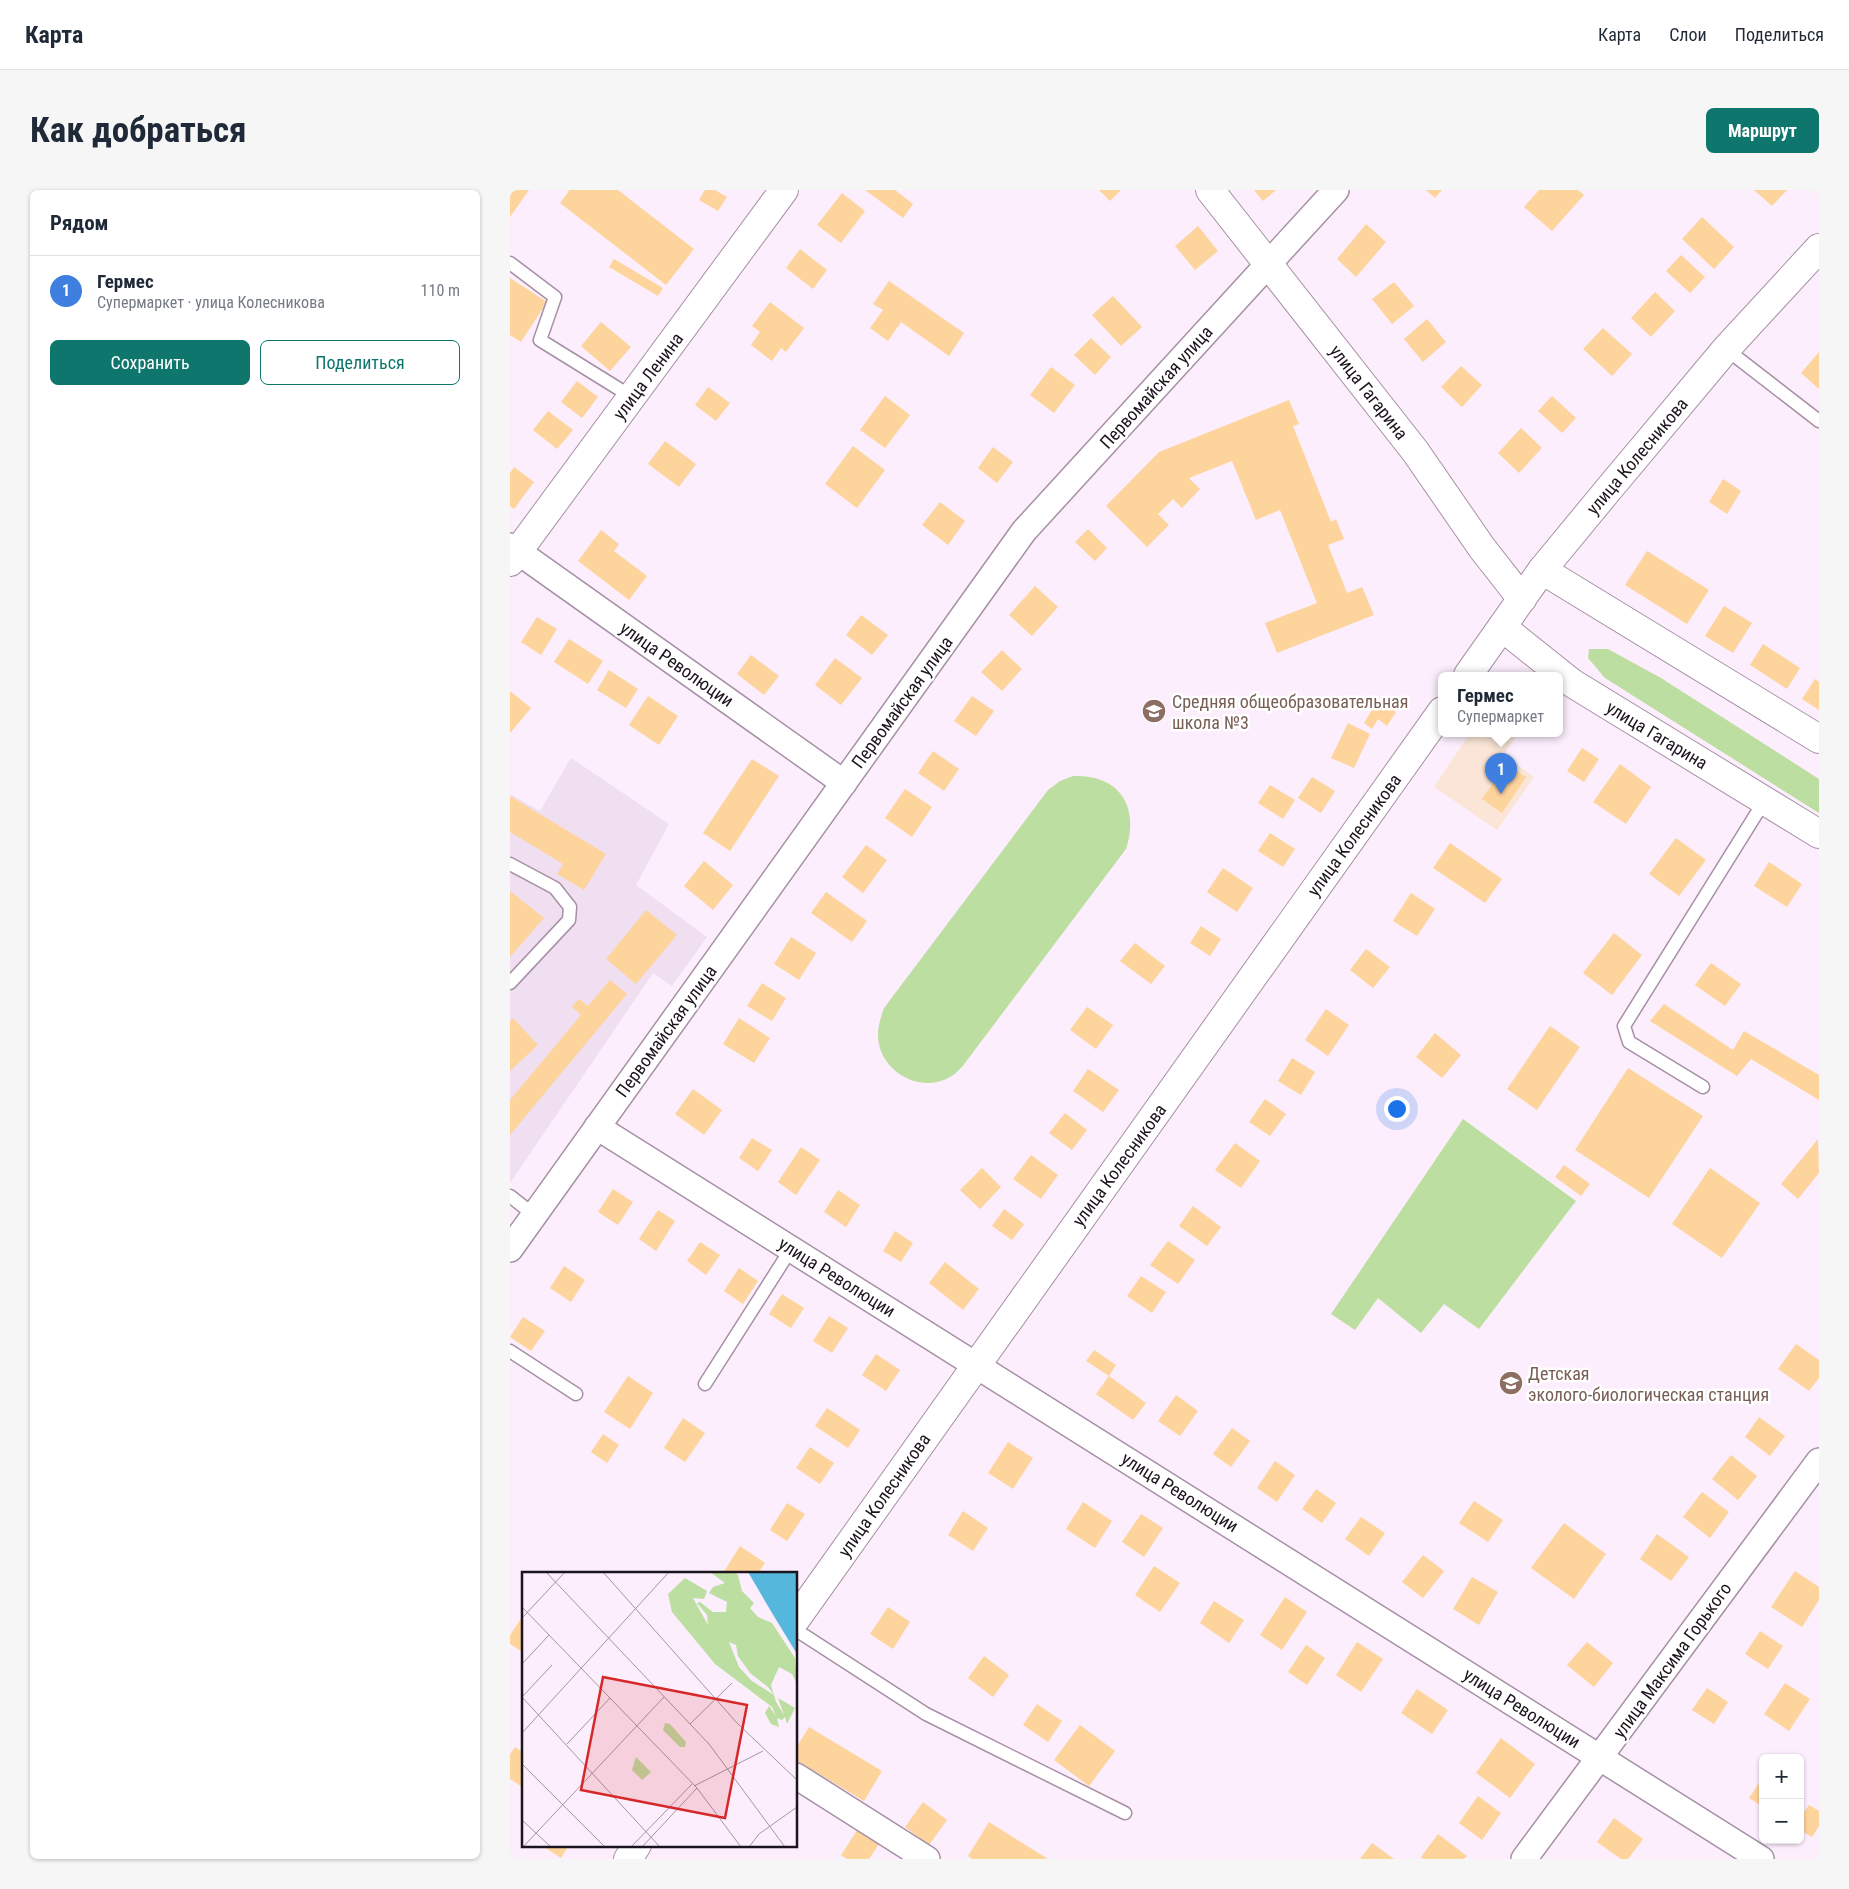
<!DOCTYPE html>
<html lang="ru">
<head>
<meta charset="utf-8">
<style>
  body { margin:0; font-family:"Roboto Condensed",sans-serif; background:#f6f6f7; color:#1f2937 }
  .controls { position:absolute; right:15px; bottom:15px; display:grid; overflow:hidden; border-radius:8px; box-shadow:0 1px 4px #0004 }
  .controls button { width:45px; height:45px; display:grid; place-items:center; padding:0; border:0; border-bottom:1px solid #e0e1e3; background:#fff; color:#1f2937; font:25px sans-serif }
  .you { position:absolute; left:886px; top:918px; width:18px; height:18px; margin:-12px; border:4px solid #fff; border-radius:50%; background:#1a73e8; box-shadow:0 0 0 8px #1a73e833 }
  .badge { display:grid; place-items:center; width:32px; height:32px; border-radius:50%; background:#0f766e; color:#fff; font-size:16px; font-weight:700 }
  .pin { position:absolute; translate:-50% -41px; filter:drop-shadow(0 1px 2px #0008) }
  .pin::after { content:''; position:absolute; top:26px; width:18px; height:15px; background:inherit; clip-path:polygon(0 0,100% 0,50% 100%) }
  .popup { position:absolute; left:928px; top:482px; width:125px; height:65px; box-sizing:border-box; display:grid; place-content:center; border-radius:8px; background:#fff; filter:drop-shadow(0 1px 4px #0005); font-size:16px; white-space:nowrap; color:#747a83 }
  .popup b { font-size:19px; color:#1f2937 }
  .popup::after { content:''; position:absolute; left:50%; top:100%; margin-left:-10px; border:10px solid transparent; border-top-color:#fff }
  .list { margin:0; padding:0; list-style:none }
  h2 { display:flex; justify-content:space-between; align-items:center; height:65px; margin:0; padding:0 20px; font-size:21px }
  h2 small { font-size:16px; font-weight:400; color:#747a83 }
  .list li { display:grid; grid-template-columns:32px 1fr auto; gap:15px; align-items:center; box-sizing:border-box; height:70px; padding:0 20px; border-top:1px solid #e0e1e3 }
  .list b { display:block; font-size:19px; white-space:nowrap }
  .list p { margin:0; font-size:16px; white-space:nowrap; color:#747a83 }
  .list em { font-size:16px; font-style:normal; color:#747a83 }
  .actions { display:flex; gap:10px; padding:15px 20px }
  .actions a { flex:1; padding:11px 0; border:1px solid #0f766e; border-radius:8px; text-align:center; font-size:18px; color:#0f766e }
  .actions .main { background:#0f766e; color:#fff }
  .map { position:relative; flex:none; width:1309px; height:1669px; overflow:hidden; border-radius:8px }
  header { display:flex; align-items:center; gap:30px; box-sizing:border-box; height:70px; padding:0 25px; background:#fff; border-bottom:1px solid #e0e1e3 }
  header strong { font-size:24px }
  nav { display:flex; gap:28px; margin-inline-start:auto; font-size:18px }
  .intro { display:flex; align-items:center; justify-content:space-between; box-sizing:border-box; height:120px; padding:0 30px }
  h1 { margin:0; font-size:35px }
  .button { padding:12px 22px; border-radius:8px; background:#0f766e; color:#fff; font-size:18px; font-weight:700 }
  main { display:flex; gap:30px; padding:0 30px }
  aside { flex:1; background:#fff; border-radius:8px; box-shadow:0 1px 4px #0004 }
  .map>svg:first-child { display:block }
  .commercial { fill:#fae5d6 }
  .medical { fill:#f0dff1 }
  .green { fill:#bcdea1 }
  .building { fill:#fed49d }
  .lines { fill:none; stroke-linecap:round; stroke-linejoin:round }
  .service-casing { stroke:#a690a6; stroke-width:15 }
  .minor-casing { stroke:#a690a6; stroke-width:28 }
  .tertiary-casing { stroke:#a690a6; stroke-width:30 }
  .service { stroke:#fff; stroke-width:12 }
  .minor { stroke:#fff; stroke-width:25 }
  .tertiary { stroke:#fff; stroke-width:28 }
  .labels { text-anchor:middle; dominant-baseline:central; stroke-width:5; stroke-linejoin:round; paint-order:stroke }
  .street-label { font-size:18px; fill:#1c141d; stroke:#fff }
  .education-label { font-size:18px; fill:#785e54; stroke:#fff; text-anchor:start }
  .inset-road { fill:none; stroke:#a297a3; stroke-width:1 }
  .view { fill:#d62828; fill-opacity:0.15; stroke:#d62828; stroke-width:2.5 }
  .inset-edge { fill:none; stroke:#1c141d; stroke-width:2.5 }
</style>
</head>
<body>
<header>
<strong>Карта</strong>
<nav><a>Карта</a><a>Слои</a><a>Поделиться</a></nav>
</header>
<div class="intro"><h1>Как добраться</h1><a class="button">Маршрут</a></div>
<main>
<aside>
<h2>Рядом<small></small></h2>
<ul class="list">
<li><span class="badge" style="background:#3f7fe0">1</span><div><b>Гермес</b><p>Супермаркет · улица Колесникова</p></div><em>110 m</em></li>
</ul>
<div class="actions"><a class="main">Сохранить</a><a>Поделиться</a></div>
</aside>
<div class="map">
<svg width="1309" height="1669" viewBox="0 0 1309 1669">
  <rect width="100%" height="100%" fill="#fceefc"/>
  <!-- commercial -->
  <polygon class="commercial" points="960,543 1008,543 993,565 1024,587 987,640 924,597"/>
  <!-- medical -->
  <polygon class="medical" points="61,568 159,634 126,695 197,747 162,796 143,783 0,993 0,604 30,621"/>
  <!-- green -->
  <g class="green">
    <polygon points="1079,459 1098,459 1151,488 1309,589 1309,623 1095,488 1078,468"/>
    <path d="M 563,586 C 609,584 630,616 616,659 L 452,877 C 448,880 445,885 440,887 C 409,905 368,880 368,845 C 368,835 371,827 374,818 L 538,600 L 550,591 Z"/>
    <polygon points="953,929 1066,1011 969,1139 934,1114 911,1143 868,1108 845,1140 821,1124"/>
  </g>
  <!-- building -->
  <g class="building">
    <polygon points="0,0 19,0 0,27"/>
    <polygon points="57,0 108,0 184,59 156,95 50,13 59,1"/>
    <polygon points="195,0 205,0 217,7 208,21 189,10"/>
    <polygon points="355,0 385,0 403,14 393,28"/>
    <polygon points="589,0 611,0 600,11"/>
    <polygon points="744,0 766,0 753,11"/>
    <polygon points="916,0 932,0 925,8"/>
    <polygon points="1029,0 1068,0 1074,5 1042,41 1014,17"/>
    <polygon points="1244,0 1277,0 1262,16"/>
    <polygon points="332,3 355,21 331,53 307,35"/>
    <polygon points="1192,27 1224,57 1204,79 1172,49"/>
    <polygon points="856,34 876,52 846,87 827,69"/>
    <polygon points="688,36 708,61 685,80 665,56"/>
    <polygon points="290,59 317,80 303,99 276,78"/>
    <polygon points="1171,65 1195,87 1180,103 1156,81"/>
    <polygon points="104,69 153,98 148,106 99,77"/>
    <polygon points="0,88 37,112 11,152 0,145"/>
    <polygon points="379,91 454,143 439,166 391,132 378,151 360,138 373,120 363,114"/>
    <polygon points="884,92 904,116 882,134 862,109"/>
    <polygon points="1145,102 1165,121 1141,147 1121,128"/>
    <polygon points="603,106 632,137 611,156 582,125"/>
    <polygon points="260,112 294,138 276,162 271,158 262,171 241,155 250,142 242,136"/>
    <polygon points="917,129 936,152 913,172 894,149"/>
    <polygon points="91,132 121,157 100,181 71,156"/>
    <polygon points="1093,138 1122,164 1102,186 1073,159"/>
    <polygon points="581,148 601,167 585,185 564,165"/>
    <polygon points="1309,162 1309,199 1291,183"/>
    <polygon points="951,176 972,195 952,217 931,197"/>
    <polygon points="541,177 565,195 544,223 520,205"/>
    <polygon points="67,191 88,207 72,228 51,212"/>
    <polygon points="198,197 220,213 206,231 185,215"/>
    <polygon points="375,206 400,225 375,258 350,240"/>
    <polygon points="1042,206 1066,228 1052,243 1028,221"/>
    <polygon points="779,210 789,234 783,236 821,332 826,329 834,349 818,355 837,403 852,397 864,425 767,463 755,433 807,413 770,320 746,330 722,271 679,288 690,299 672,318 663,309 648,324 659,335 637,357 596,316 649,262"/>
    <polygon points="38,221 63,240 47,259 23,240"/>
    <polygon points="1011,238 1032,258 1009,283 988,263"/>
    <polygon points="155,251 186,274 169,297 138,274"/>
    <polygon points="343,256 375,280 347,318 315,294"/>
    <polygon points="483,257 503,272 487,293 468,278"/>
    <polygon points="4,277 24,292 4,319 0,316 0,283"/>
    <polygon points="1213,289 1231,301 1217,324 1199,312"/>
    <polygon points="430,312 455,331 438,355 412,335"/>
    <polygon points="578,339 597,358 585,371 565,352"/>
    <polygon points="91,340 109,354 104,361 137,386 119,410 68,371"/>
    <polygon points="1137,361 1199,400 1177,434 1115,395"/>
    <polygon points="525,396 548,417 522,446 499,425"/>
    <polygon points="1214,416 1242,433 1223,463 1195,446"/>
    <polygon points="351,425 378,445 362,465 336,445"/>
    <polygon points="27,427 47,439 31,465 11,452"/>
    <polygon points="59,449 93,471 78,494 44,472"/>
    <polygon points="1253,454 1290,478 1277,499 1240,475"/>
    <polygon points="492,460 512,479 492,501 471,482"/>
    <polygon points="241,465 269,486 254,505 227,484"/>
    <polygon points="325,468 352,488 331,515 305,495"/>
    <polygon points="99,480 128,499 116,518 87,500"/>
    <polygon points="1305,489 1309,492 1309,520 1292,509"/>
    <polygon points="0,501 21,518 0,543"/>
    <polygon points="138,506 168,526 149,555 119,535"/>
    <polygon points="462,506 484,521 466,546 444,531"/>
    <polygon points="868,510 886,522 877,536 868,529 862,539 854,533"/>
    <polygon points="838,533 860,544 844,578 821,568"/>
    <polygon points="1072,558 1089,569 1074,592 1057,581"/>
    <polygon points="423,561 449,579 434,601 408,583"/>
    <polygon points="242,569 269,586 220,661 193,643"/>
    <polygon points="996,574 1016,587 992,623 972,609"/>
    <polygon points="1110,574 1141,597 1116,634 1083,612"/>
    <polygon points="802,587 825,601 811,623 788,608"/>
    <polygon points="760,595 785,610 773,629 748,613"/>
    <polygon points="395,599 422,617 402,647 375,628"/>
    <polygon points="0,606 96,664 74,700 47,684 53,674 0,642"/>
    <polygon points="760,643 785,659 773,677 748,661"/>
    <polygon points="1166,648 1196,670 1169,706 1139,684"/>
    <polygon points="940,653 992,689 975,713 923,678"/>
    <polygon points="356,655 377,670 353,703 332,687"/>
    <polygon points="194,671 223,695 203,720 174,696"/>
    <polygon points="1259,672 1292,694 1277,717 1244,696"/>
    <polygon points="713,678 743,698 727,722 697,702"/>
    <polygon points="0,701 34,728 0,767"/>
    <polygon points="316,702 357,731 342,752 301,723"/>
    <polygon points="901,703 925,719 907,746 883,731"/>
    <polygon points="136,720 167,745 126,794 96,769"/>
    <polygon points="691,736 711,749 700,766 680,753"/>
    <polygon points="1104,743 1132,765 1102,805 1073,783"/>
    <polygon points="281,747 306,763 289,790 264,774"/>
    <polygon points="625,753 655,776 641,794 610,771"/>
    <polygon points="856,759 880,777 863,798 840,780"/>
    <polygon points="1201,773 1231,794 1215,816 1185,795"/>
    <polygon points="100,790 117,804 0,945 0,910 71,825 62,817 69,809 78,816"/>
    <polygon points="252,793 276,808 262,831 237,816"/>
    <polygon points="1154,814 1223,860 1234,841 1309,885 1309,910 1241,869 1227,886 1140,831"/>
    <polygon points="577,817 603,835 586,859 560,840"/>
    <polygon points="816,819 839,835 818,866 795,850"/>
    <polygon points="3,828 28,855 0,881 0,831"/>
    <polygon points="229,828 260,848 244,873 213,854"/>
    <polygon points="1040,836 1070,857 1027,920 997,899"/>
    <polygon points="925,843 951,865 932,888 906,867"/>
    <polygon points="782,868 805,882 791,905 768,891"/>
    <polygon points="1118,878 1193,926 1139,1008 1065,960"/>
    <polygon points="578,879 609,900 593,922 563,901"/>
    <polygon points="183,899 212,920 194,945 165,924"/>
    <polygon points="755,909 776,924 760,946 739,932"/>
    <polygon points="555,923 577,940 562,960 539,943"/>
    <polygon points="242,948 262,960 248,981 229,968"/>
    <polygon points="1308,949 1309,983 1288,1009 1271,994"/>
    <polygon points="725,953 750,971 731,998 705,980"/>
    <polygon points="291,957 310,970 286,1005 268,992"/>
    <polygon points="521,965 548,985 531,1009 503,989"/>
    <polygon points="1054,975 1080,994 1071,1006 1045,987"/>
    <polygon points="472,978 491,997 470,1019 450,1000"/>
    <polygon points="1200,978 1250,1013 1212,1068 1162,1034"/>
    <polygon points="103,999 123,1012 108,1035 88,1022"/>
    <polygon points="328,1000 350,1015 336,1037 314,1022"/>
    <polygon points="683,1016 711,1037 697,1056 669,1036"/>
    <polygon points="494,1019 514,1034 502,1050 482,1036"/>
    <polygon points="148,1020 165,1031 146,1061 129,1049"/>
    <polygon points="385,1041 403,1053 391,1072 373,1061"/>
    <polygon points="658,1051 685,1070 668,1094 640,1075"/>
    <polygon points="190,1052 210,1065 196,1085 177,1071"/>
    <polygon points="435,1072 469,1099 453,1120 419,1093"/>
    <polygon points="54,1076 75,1090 61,1112 40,1098"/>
    <polygon points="229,1078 248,1091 233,1114 214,1101"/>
    <polygon points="631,1086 656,1102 642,1123 617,1106"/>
    <polygon points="272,1104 294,1118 281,1138 259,1124"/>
    <polygon points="319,1126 338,1138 322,1163 303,1151"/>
    <polygon points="13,1127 35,1141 21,1161 0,1147"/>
    <polygon points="1286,1154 1309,1170 1309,1188 1299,1201 1268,1179"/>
    <polygon points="584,1160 606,1175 599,1186 576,1171"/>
    <polygon points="366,1164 390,1180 376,1201 352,1185"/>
    <polygon points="118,1186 143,1203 120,1239 94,1222"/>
    <polygon points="599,1186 636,1213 623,1230 586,1204"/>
    <polygon points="666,1205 688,1221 670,1246 648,1231"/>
    <polygon points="317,1218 350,1240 338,1258 305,1236"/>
    <polygon points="1249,1227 1275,1246 1260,1266 1235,1247"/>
    <polygon points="173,1228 195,1243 175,1272 154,1258"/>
    <polygon points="722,1238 740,1251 721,1277 703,1264"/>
    <polygon points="93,1244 109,1255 97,1273 81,1262"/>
    <polygon points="498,1252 523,1268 503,1299 478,1283"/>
    <polygon points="300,1257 324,1273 310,1294 286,1278"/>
    <polygon points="1221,1265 1247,1286 1228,1310 1202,1289"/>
    <polygon points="765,1271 785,1285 767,1312 747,1298"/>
    <polygon points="806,1299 826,1313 812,1333 792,1319"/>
    <polygon points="1192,1302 1219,1322 1200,1348 1173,1327"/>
    <polygon points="964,1311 993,1330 978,1352 949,1333"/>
    <polygon points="573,1312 602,1331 585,1358 556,1339"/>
    <polygon points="277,1313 295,1324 277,1351 260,1340"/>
    <polygon points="453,1321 478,1338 463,1361 438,1345"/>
    <polygon points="631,1324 653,1338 634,1367 612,1352"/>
    <polygon points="851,1327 875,1343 859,1366 835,1349"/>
    <polygon points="1054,1333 1096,1364 1064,1409 1021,1378"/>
    <polygon points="1147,1344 1179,1367 1161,1391 1130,1369"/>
    <polygon points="230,1356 255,1373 248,1383 213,1383"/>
    <polygon points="913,1365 934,1381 913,1408 892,1392"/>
    <polygon points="644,1376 670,1393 650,1422 625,1405"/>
    <polygon points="1285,1381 1309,1397 1309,1410 1292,1437 1261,1417"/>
    <polygon points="962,1387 988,1402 969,1435 943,1419"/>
    <polygon points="775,1407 797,1422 772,1460 750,1445"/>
    <polygon points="704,1411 734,1430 719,1453 690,1433"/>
    <polygon points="378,1417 400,1432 383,1459 360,1444"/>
    <polygon points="14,1424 14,1463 0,1454 0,1445"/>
    <polygon points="1250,1441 1273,1456 1258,1479 1235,1464"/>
    <polygon points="847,1452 873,1469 851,1502 826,1485"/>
    <polygon points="1077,1452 1103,1473 1084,1497 1057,1475"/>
    <polygon points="796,1455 815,1468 797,1495 778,1482"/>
    <polygon points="474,1466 499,1485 483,1507 458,1488"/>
    <polygon points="1275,1493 1300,1509 1279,1541 1254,1524"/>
    <polygon points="1197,1498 1218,1512 1204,1534 1182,1520"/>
    <polygon points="907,1499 938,1520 922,1544 891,1523"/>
    <polygon points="527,1514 552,1531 538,1552 513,1535"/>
    <polygon points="570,1535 605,1561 579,1596 544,1570"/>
    <polygon points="299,1537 372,1581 354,1611 286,1570 286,1558"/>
    <polygon points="991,1548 1025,1574 1000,1608 966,1583"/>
    <polygon points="5,1557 14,1563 14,1598 0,1589 0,1564"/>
    <polygon points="1253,1587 1253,1617 1239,1608"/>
    <polygon points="968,1606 991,1623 972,1650 949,1633"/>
    <polygon points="413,1612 437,1630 419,1655 395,1637"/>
    <polygon points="1299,1615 1309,1621 1309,1636 1302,1647 1290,1640 1290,1628"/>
    <polygon points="1104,1628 1133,1649 1118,1669 1111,1669 1087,1652"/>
    <polygon points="479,1632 538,1669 462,1669 458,1666"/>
    <polygon points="348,1639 369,1654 359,1669 337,1669 331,1665"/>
    <polygon points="928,1644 957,1666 954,1669 913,1669 911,1667"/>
    <polygon points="862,1653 884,1669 850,1669"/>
    <polygon points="31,1655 59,1655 51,1668"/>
  </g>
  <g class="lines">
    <!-- service casing -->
    <g class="service-casing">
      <g id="service">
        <polyline points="0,73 45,107 30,150 122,207"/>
        <polyline points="1216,159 1309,231"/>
        <polyline points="0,674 45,698 60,717 59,730 0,793"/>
        <polyline points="1193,897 1119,852 1114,836 1255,610"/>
        <polyline points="0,1006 24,1025"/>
        <polyline points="0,1161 66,1204"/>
        <polyline points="195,1194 281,1059"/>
        <polyline points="286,1440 416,1524 615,1623"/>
      </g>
    </g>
    <!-- minor casing -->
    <g class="minor-casing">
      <g id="minor">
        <polyline points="0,356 334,593"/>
        <polyline points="87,937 1251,1669"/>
        <polyline points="0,1059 514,341 826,0"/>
        <polyline points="286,1586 417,1669"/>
        <polyline points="1014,1669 1309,1271"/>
      </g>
    </g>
    <!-- tertiary casing -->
    <g class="tertiary-casing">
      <g id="tertiary">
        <polyline points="700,0 905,261 972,358 1012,409"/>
        <polyline points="0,372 274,0"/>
        <polyline points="1032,380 1309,549"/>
        <polyline points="992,437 1062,493 1309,644"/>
        <polyline points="958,485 1032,380 1098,300 1216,159 1309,58"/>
        <polyline points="286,1429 932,521"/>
        <polyline points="118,1669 127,1655"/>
      </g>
    </g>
    <!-- service -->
    <use href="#service" class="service"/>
    <!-- minor -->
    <use href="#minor" class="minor"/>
    <!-- tertiary -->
    <use href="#tertiary" class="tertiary"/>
  </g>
  <!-- icons -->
  <defs>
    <g id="school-disc" transform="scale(1.25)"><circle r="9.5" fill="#8d6e63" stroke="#fff"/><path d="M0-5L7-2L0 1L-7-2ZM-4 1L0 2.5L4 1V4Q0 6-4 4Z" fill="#fff"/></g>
  </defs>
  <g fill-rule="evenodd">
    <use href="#school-disc" x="644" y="521"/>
    <use href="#school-disc" x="1001" y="1193"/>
  </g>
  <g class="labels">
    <!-- street labels -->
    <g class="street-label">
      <text transform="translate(138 186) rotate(-53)">улица Ленина</text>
      <text transform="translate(646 197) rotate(-48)">Первомайская улица</text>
      <text transform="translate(859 202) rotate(52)">улица Гагарина</text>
      <text transform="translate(1127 266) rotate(-50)">улица Колесникова</text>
      <text transform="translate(167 474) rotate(35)">улица Революции</text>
      <text transform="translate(392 512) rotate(-54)">Первомайская улица</text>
      <text transform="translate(1147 545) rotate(31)">улица Гагарина</text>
      <text transform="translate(844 645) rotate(-54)">улица Колесникова</text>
      <text transform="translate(156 841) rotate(-54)">Первомайская улица</text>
      <text transform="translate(609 975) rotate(-54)">улица Колесникова</text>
      <text transform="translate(327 1087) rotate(32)">улица Революции</text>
      <text transform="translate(670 1302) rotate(32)">улица Революции</text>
      <text transform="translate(374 1305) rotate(-55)">улица Колесникова</text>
      <text transform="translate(1162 1470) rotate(-54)">улица Максима Горького</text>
      <text transform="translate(1012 1518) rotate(32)">улица Революции</text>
    </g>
    <!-- education labels -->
    <g class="education-label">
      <text x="662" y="511">Средняя общеобразовательная<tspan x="662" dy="21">школа №3</tspan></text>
      <text x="1018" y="1183">Детская<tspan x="1018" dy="21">эколого-биологическая станция</tspan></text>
    </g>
  </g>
  <!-- overview -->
  <g transform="translate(12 1382)">
    <rect width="275" height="275" fill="#fceefc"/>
    <path d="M 188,0 L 212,0 L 216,3 L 220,19 L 232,31 L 228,36 L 236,45 L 250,51 L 273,86 L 275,112 L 270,102 L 257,95 L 249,113 L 254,130 L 262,143 L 256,126 L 273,136 L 265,152 L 263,145 L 260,148 L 255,146 L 257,155 L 249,152 L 243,141 L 247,134 L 254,144 L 250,135 L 193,92 L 150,40 L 146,22 L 163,6 L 185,19 L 182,27 L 171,26 L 186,53 L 185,43 L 175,31 L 178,30 L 191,40 L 204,40 L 205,30 L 187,21 L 191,15 L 203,11 ZM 207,70 L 214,73 L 216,84 L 228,101 L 246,115 L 252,123 L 230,109 L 217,95 ZM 143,151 L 148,152 L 164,170 L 163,175 L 158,175 L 141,158 ZM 114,185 L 129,200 L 120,208 L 110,198 Z" fill="#bcdea1" fill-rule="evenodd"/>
    <path d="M 226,0 L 275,0 L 275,82 L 250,41 Z" fill="#55b7dc"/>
    <path class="inset-road" d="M 24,0 L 187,172 L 263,275M 81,0 L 215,151 L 275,208M 0,35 L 175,216 L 219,275M 0,46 L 43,0M 0,92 L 27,63M 0,125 L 138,275M 0,125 L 30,93M 168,152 L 210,111M 0,161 L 147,0M 45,172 L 88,126M 0,192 L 83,275M 172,214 L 241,179M 0,248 L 29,275M 1,275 L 142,125M 109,275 L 170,212M 120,275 L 175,216M 227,275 L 237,262 L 275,235"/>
    <path class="view" d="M 81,105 L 225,133 L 203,246 L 59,218 Z"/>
    <rect width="275" height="275" class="inset-edge"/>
  </g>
</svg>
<div class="controls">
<button>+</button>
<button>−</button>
</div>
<div class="you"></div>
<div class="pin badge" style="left:991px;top:604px;background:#3f7fe0">1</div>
<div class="popup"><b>Гермес</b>Супермаркет</div>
</div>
</main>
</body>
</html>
